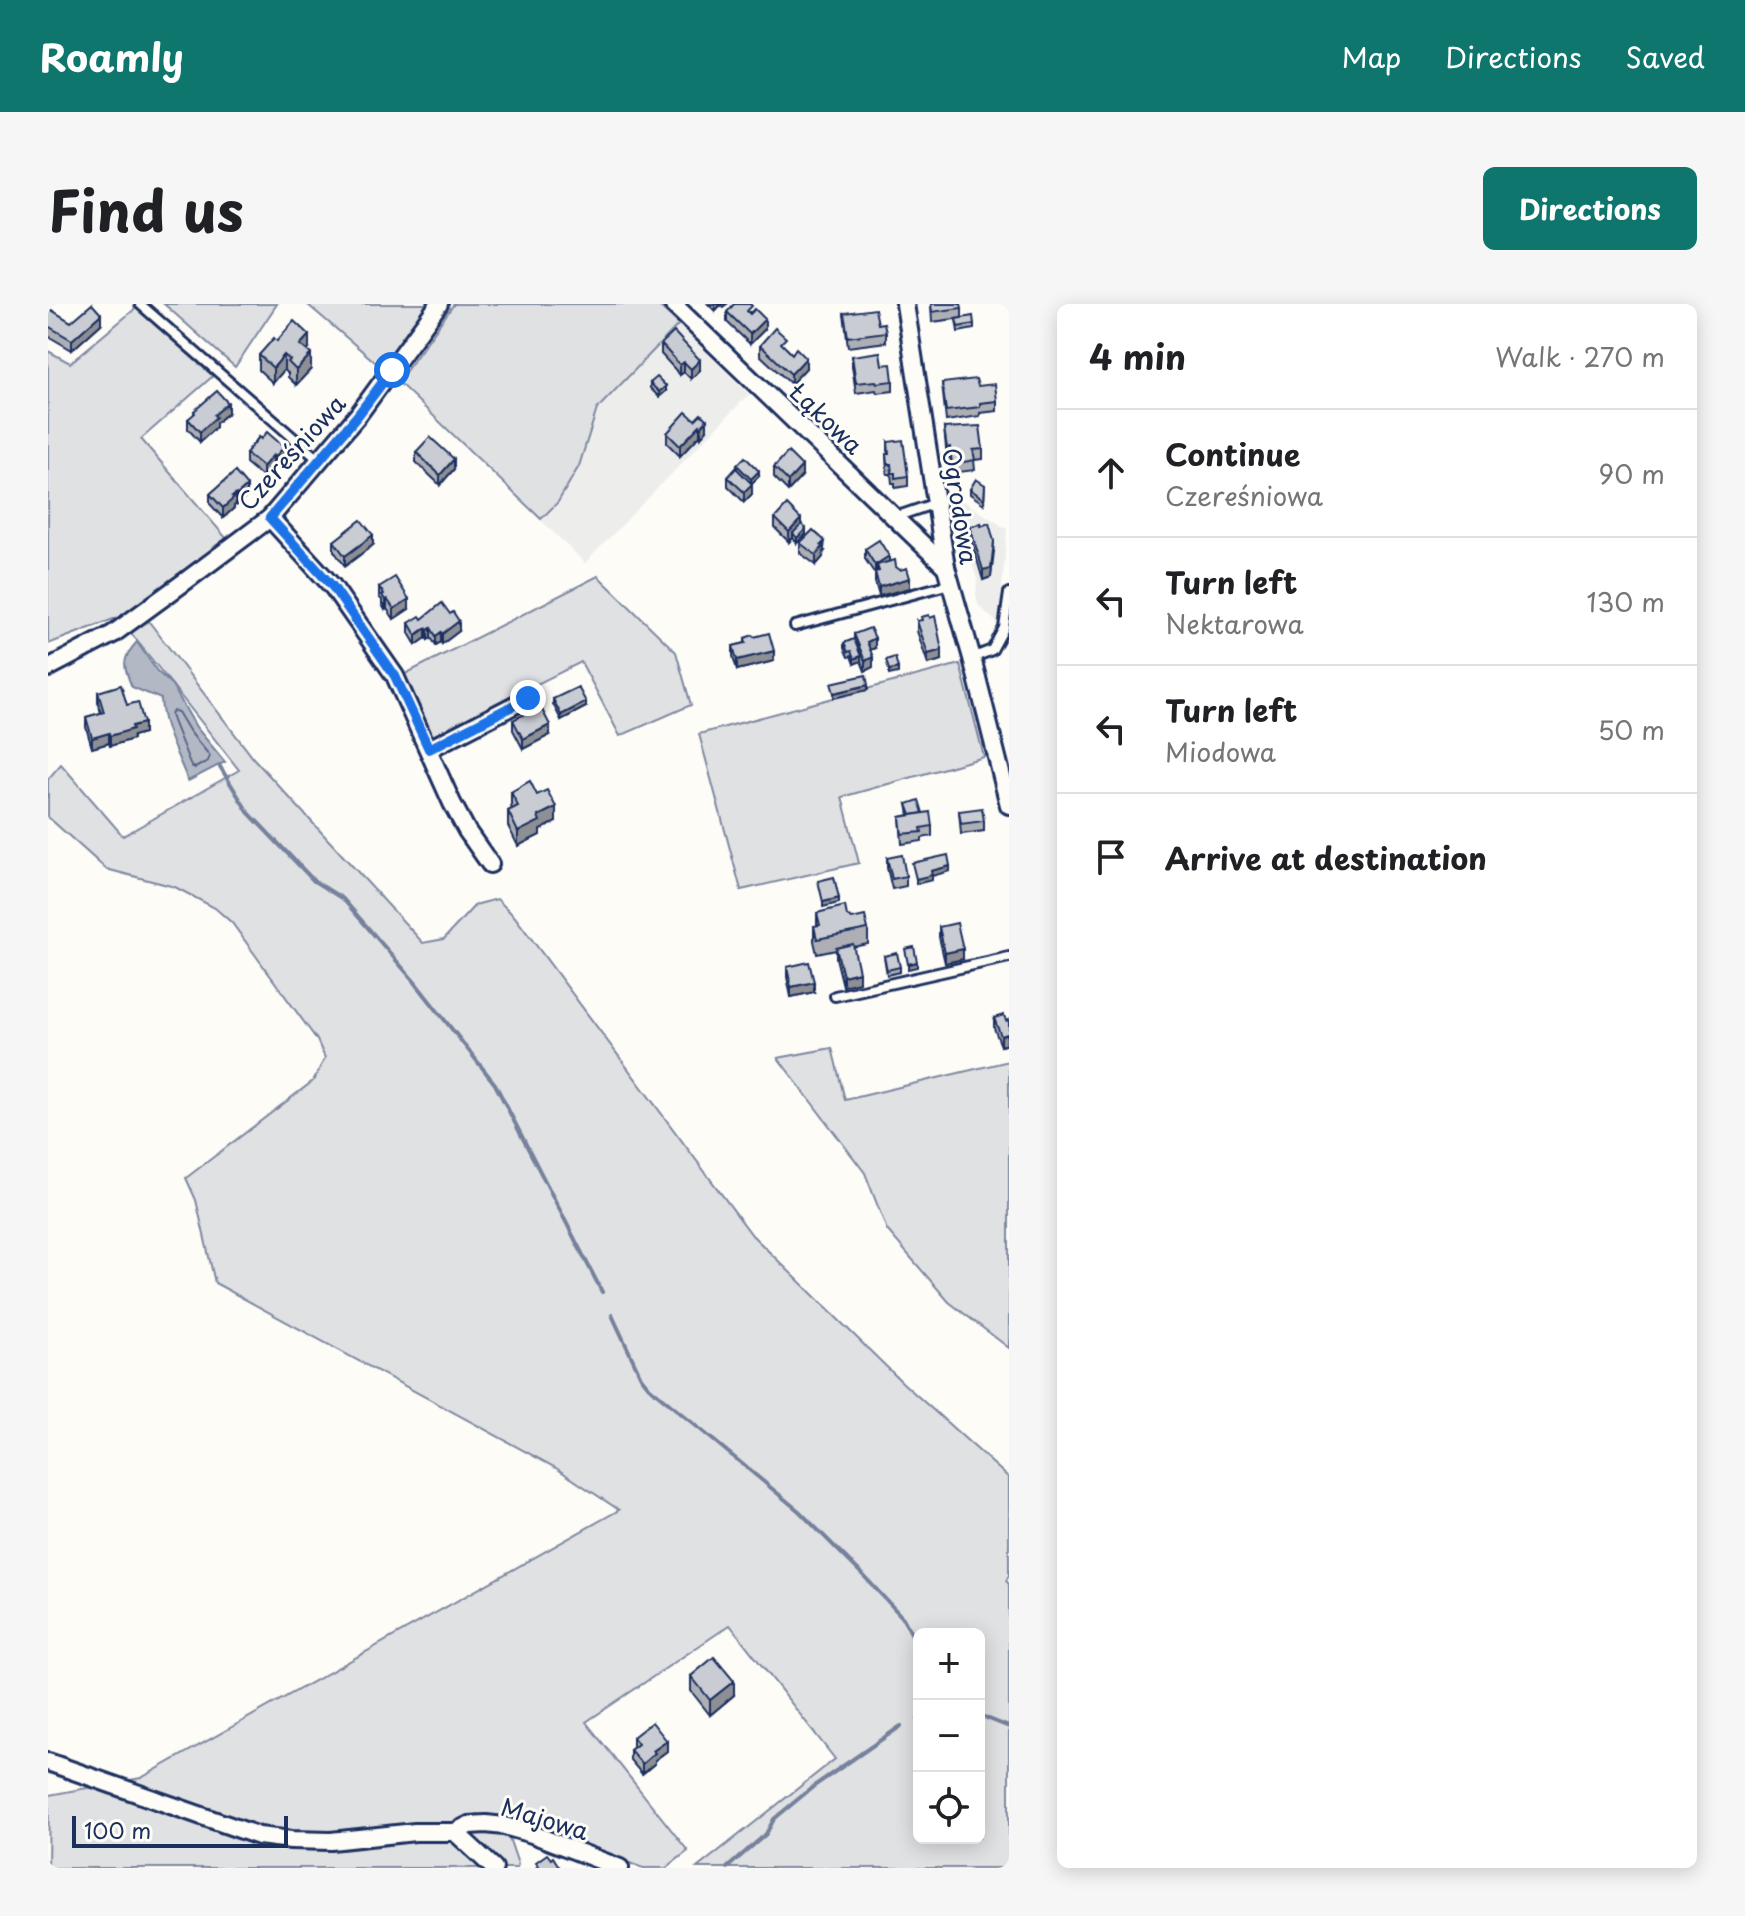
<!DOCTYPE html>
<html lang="en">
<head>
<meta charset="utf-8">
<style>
  body { margin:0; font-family:"Playpen Sans",sans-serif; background:#f6f6f6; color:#202124 }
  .controls { position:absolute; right:24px; bottom:24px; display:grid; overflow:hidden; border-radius:12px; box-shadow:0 4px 20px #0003 }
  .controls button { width:72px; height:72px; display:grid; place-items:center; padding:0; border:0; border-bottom:2px solid #e0e0e0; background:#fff; color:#202124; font:40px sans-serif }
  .scale { position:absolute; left:24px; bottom:20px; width:216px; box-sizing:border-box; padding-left:8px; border:4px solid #1b2f5e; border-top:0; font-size:22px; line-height:28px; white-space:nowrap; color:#1b2f5e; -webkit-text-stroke:6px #fdfcf7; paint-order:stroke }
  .stop { position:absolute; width:24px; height:24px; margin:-18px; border:6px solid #1a73e8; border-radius:50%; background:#fff }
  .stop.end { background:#1a73e8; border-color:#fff; box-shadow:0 2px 8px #0008 }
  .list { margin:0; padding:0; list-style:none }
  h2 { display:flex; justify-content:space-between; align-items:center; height:104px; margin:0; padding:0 32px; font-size:34px }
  h2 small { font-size:26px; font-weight:400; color:#757577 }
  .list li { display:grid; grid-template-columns:52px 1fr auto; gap:24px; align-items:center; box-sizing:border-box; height:128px; padding:0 32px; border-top:2px solid #e0e0e0 }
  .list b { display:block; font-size:30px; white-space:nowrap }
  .list p { margin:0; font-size:26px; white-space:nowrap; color:#757577 }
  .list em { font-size:26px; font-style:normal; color:#757577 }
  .icon { flex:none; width:44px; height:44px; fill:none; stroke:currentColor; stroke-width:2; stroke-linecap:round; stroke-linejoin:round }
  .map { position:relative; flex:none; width:961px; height:1564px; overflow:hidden; border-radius:12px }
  header { display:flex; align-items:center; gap:48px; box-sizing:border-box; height:112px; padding:0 40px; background:#0f766e; color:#fff }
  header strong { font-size:38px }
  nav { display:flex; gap:44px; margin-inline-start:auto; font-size:28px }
  .intro { display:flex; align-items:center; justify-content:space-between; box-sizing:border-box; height:192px; padding:0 48px }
  h1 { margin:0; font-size:56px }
  .button { padding:20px 36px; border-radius:12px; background:#0f766e; color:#fff; font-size:28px; font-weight:700 }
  main { display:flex; gap:48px; padding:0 48px }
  aside { flex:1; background:#fff; border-radius:12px; box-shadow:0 4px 20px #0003 }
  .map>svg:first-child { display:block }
  .built { fill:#edeeec }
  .green { fill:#e0e1e3; stroke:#7e88a0; stroke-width:2; fill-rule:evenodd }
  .water { fill:#b3b8c5; stroke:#76819c; stroke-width:2 }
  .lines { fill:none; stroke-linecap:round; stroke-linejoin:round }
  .shore { stroke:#586687; stroke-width:2 }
  .stream { stroke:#76819c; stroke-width:4 }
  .service-casing { stroke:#1b2f5e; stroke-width:14 }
  .minor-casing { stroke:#1b2f5e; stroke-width:22 }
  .service { stroke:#fdfcf7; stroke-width:8 }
  .minor { stroke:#fdfcf7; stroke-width:16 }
  .wall { fill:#adafb5; stroke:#1b2f5e; stroke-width:2 }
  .shaded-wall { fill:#8d8f94; stroke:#1b2f5e; stroke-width:2 }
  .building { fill:#c9ccd3; stroke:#1b2f5e; stroke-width:2 }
  .route { stroke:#1a73e8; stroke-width:10 }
  .labels { text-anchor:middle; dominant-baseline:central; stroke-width:6; stroke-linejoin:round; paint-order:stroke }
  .street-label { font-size:24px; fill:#1b2f5e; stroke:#fdfcf7 }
</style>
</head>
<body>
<header>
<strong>Roamly</strong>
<nav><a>Map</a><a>Directions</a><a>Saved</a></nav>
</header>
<div class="intro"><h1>Find us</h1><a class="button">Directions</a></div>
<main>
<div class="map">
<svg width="961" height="1564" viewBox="0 0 961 1564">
  <rect width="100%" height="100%" fill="#fdfcf7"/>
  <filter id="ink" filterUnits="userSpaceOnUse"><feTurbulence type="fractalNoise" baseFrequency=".0125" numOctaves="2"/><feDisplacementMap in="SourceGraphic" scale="16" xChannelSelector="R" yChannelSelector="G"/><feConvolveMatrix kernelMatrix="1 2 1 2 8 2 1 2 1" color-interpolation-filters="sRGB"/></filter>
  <g filter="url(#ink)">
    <!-- built -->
    <g class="built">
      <polygon points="631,20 701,90 537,259 466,190"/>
      <polygon points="898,186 959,225 951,321 930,301 928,291 929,276 916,233 908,225 896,187"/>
    </g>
    <!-- green -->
    <g class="green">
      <polygon points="116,0 229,0 187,63"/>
      <polygon points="259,0 379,0 333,63"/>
      <polygon points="406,0 609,0 631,20 549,105 531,162 510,198 493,215 350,78"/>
      <polygon points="88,4 165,72 93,135 179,235 76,311 0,340 0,47 22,59"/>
      <polygon points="550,272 628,348 643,401 572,432 533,358 379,435 355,371"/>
      <path d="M 99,315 L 206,455 L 375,639 L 396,635 L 427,601 L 449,595 L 467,613 L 704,931 L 855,1079 L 961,1174 L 961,1271 L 958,1277 L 961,1280 L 961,1564 L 649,1564 L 787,1455 L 682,1321 L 538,1418 L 640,1547 L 618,1564 L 595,1564 L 462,1515 L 428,1510 L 459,1528 L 470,1560 L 469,1564 L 0,1564 L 1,1491 L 93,1474 L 571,1206 L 508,1164 L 167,979 L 148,896 L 138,874 L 265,777 L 277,754 L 269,736 L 184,619 L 167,604 L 127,583 L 58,565 L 0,513 L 0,475 L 13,460 L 75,532 L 191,466 L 83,329 ZM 871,1330 L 931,1330 L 931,1534 L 871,1534 Z"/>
      <polygon points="912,360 936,453 794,493 811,559 693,586 651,430"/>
      <polygon points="784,744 797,796 961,757 961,1044 901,998 839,926 817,869 730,754"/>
    </g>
    <!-- water -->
    <path class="water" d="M 89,338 L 109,367 L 124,381 L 148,423 L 177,458 L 140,477 C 130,451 114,423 113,395 L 84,383 C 75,362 73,355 89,338 Z"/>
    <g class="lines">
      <!-- shore -->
      <polygon class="shore" points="125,407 130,408 142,428 162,452 160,457 147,464 143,462 125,417 123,411"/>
      <!-- stream -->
      <g class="stream">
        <polyline points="171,461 200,508 266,577 295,595 366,677 447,780 554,988"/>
        <polyline points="564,1011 593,1073 601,1083 751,1207 815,1271 855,1314 871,1344"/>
        <polyline points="931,1411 961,1423"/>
        <polyline points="870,1415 871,1414"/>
        <polyline points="679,1564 718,1530 726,1515 766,1482 853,1422"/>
      </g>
      <!-- service casing -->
      <g class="service-casing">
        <g id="service">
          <polyline points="92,0 272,157"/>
          <polyline points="847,213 888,199"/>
          <polyline points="747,322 902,280"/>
          <polyline points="924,354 944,346 956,324 961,289"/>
          <polyline points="787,692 961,653"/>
        </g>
      </g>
      <!-- minor casing -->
      <g class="minor-casing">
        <g id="minor">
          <polyline points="625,0 898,263"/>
          <polyline points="857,0 898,263 924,354 961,501"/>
          <polyline points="222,214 285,283 347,372 404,499 419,527 442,560"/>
          <polyline points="0,364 65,330 139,276 222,214 310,111 391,0"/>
          <polyline points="381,445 480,394"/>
          <polyline points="0,1458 211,1532 243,1536 283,1537 367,1528 407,1528 421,1521 438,1520 456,1522 484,1530 572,1564"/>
          <polyline points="407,1528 446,1564"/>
        </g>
      </g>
      <!-- service -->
      <use href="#service" class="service"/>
      <!-- minor -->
      <use href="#minor" class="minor"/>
    </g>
    <!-- wall -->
    <g class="wall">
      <polygon points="660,0 679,0 675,3 673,1 667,7"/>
      <polygon points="883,0 914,4 914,14 884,18"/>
      <polygon points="0,4 23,18 53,20 24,46 0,32"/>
      <polygon points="679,8 704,8 717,25 702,40 679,18"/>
      <polygon points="796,9 830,20 838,28 838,38 800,43"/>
      <polygon points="908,15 926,20 926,25 910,28"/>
      <polygon points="229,37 261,45 259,47 263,65 248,81 240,73 240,69 236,66 225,79 211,66 211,51"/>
      <polygon points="613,40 652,66 643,75 636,68 632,71 613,50"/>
      <polygon points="712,41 738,44 758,64 743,80 712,51"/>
      <polygon points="804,52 834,61 845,77 845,87 829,89 828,86 808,89 804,62"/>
      <polygon points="602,79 618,87 611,93 602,84"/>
      <polygon points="894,79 930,82 949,97 949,107 932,109 932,112 898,117"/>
      <polygon points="146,107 180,109 168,119 168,123 152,138 140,125 140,115 146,111"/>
      <polygon points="647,116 659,126 653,133 652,131 632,152 619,139 619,129"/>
      <polygon points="896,124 935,145 935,155 926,156 927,166 904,169 902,153 899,154"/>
      <polygon points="211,133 236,153 227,163 225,161 215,173 198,159 198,149"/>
      <polygon points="840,138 860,172 860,182 847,184 847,179 844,179 843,170 839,170 838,150 840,150"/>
      <polygon points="368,148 406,165 392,181 368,158"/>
      <polygon points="689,161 711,172 704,179 704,190 696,198 680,182 680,173 689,165"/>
      <polygon points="726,163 754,172 740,187 726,173"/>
      <polygon points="187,168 199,192 189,201 188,200 186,202 186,204 175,214 162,200 162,190"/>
      <polygon points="937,181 936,200 922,190 922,185"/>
      <polygon points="727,214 753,221 758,230 749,239 745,234 741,238 727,224"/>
      <polygon points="922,223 946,247 943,273 935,276 922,232"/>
      <polygon points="286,237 325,241 297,262 286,247"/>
      <polygon points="752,239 777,247 775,249 775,253 768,261 752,249"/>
      <polygon points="817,245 848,263 862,284 831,292 827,278 827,270 817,255"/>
      <polygon points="331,283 361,305 346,315 339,305 337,306 334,301 334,296 331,293"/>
      <polygon points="374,315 411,327 394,340 393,338 388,341 383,334 380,336 378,334 368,341 361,329 361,319"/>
      <polygon points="869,317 894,356 880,360 869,327"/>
      <polygon points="806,330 827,344 822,346 825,363 817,367 813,357 806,360 803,352 800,353 796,344 796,339 806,335"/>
      <polygon points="706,333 726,357 689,366 685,352 685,342 697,339 697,334"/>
      <polygon points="50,388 79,401 96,429 85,432 85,435 62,442 61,439 44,444 38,423 38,413 53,409 50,398"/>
      <polygon points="505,395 538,403 513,416 505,400"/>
      <polygon points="465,416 502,431 475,445 465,426"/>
      <polygon points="463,488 489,491 508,518 492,526 492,531 470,542 460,522 460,507 464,505 463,502"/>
      <polygon points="859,500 875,509 884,522 884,532 874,534 874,537 854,540 852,513 861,511"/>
      <polygon points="911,507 936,517 936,527 913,530"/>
      <polygon points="839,554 858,572 858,582 844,585 839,564"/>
      <polygon points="769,609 799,612 820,625 820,640 805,643 811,678 795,682 788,654 788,646 769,650 766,637 766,622 769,622"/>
      <polygon points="891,623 915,655 897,659 891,633"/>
      <polygon points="836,652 852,663 852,668 839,671"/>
      <polygon points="739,663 766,688 743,693 739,673"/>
      <polygon points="946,714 958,717 961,716 961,746 959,740 953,742 946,724"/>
      <polygon points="643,1372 686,1391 662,1411 643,1387"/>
      <polygon points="585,1433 619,1447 607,1456 607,1459 594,1470 582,1456 582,1446 585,1444"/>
    </g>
    <!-- shaded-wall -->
    <g class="shaded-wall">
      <polygon points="667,0 673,0 667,7"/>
      <polygon points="53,10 53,20 24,46 24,36"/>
      <polygon points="717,15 717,25 702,40 702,30"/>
      <polygon points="261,31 261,45 252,56 252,41"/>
      <polygon points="263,50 263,65 248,81 248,66"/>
      <polygon points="236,51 236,66 225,79 225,64"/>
      <polygon points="758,54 758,64 743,80 743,70"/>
      <polygon points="652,56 652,66 643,75 643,65"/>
      <polygon points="636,58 636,68 632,71 632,61"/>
      <polygon points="618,82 618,87 611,93 611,88"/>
      <polygon points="180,99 180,109 168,119 168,123 152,138 152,128 166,111"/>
      <polygon points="659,116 659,126 653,133 653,123"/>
      <polygon points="652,121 652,131 632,152 632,142"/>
      <polygon points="236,143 236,153 227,163 227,153"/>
      <polygon points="225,151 225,161 215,173 215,163"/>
      <polygon points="406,155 406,165 392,181 392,171"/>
      <polygon points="754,162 754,172 740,187 740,177"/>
      <polygon points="711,167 711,172 703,180 703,175"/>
      <polygon points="704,180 704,190 696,198 696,188"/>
      <polygon points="199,182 199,192 189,201 189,191"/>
      <polygon points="188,190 188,200 186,202 186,204 175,214 175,204"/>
      <polygon points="753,215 753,225 745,229 745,234 741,238 741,228"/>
      <polygon points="758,225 758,230 749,239 749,234"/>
      <polygon points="325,231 325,241 297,262 297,252"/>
      <polygon points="777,237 775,253 768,261 768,251"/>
      <polygon points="946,237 943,273 935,276 935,266"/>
      <polygon points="841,252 841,262 829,261 829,270 827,271 827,261"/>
      <polygon points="862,274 862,284 831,292 831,283"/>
      <polygon points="339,295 339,305 337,306 337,296"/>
      <polygon points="361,295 361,305 346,315 346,305"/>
      <polygon points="411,317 411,327 394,340 394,330"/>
      <polygon points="378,324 378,334 368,341 368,331"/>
      <polygon points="383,324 383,334 380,336 380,326"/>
      <polygon points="393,328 393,338 388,341 388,332"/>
      <polygon points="827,334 827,344 819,347 819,338"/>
      <polygon points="894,346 894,356 880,360 880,350"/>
      <polygon points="726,347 726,357 689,366 689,356"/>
      <polygon points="813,352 813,357 806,360 806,355"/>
      <polygon points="825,353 825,363 817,367 817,357"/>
      <polygon points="850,364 850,369 841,371 841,366"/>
      <polygon points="820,381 820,386 786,394 786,389"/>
      <polygon points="538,398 538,403 513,416 513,411"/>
      <polygon points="96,419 96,429 85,432 85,435 62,442 62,432 84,422"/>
      <polygon points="502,421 502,431 475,445 475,435"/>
      <polygon points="61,429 61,439 44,444 44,434"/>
      <polygon points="508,503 508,518 492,526 492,531 470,542 470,528 490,512"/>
      <polygon points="902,562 902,567 884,572 884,576 868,580 868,575 883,567"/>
      <polygon points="791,594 791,599 775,603 775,598"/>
      <polygon points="915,645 915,655 897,659 897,649"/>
      <polygon points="869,658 869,663 860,665 860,660"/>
      <polygon points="811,668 811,678 795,682 795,672"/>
      <polygon points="766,678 766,688 743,693 743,683"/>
      <polygon points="959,730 959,740 953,742 953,732"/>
      <polygon points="686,1377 686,1391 662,1411 662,1396"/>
      <polygon points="619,1437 619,1447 607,1456 607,1459 594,1470 594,1460 605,1447"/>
    </g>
    <!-- building -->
    <g class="building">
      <polygon points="44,0 53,10 24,36 0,22 0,4 23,18"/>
      <polygon points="686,0 702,0 704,2 699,7 702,10 707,5 717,15 702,30 679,8"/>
      <polygon points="883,0 913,0 914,4 884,8"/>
      <polygon points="827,5 830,20 836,19 838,28 800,33 796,9"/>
      <polygon points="925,12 926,20 910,23 908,15"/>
      <polygon points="246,17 261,31 252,41 263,50 248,66 240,58 242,56 236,51 225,64 211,51 226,34 229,37"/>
      <polygon points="727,24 738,34 733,39 744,50 748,44 758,54 743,70 712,41"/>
      <polygon points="626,28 652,56 643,65 636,58 632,61 613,40"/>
      <polygon points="832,48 834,61 843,60 845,77 829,79 828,77 808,79 804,52"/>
      <polygon points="609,73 618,82 611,88 602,79"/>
      <polygon points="928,75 930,82 947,80 949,97 932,99 932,103 898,107 894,79"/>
      <polygon points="169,87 180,99 166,111 168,113 152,128 140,115 147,109 146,107"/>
      <polygon points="638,108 647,116 653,110 659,116 653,123 652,121 632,142 619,129"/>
      <polygon points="932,122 935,145 925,146 927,156 904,160 902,143 899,144 896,124"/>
      <polygon points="219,128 236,143 227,153 225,151 215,163 198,149 211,133 213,135"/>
      <polygon points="382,133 406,155 392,171 368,148"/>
      <polygon points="855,136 860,172 847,174 847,169 844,169 843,160 839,160 838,150 841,150 840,138"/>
      <polygon points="740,148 754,162 740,177 726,163"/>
      <polygon points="697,153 711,167 703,175 689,161"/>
      <polygon points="688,164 704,180 696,188 680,173"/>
      <polygon points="187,168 199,182 189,191 188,190 184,193 186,194 175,204 162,190"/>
      <polygon points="928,175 937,181 936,195 922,185"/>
      <polygon points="739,201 753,215 741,228 727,214"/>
      <polygon points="313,216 325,231 297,252 286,237"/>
      <polygon points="933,219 933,222 941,219 946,237 943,264 935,266 922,223"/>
      <polygon points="754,220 758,225 749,234 745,229"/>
      <polygon points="765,226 777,237 773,241 775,243 768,251 752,239"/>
      <polygon points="831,236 841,252 827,261 817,245"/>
      <polygon points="847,256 848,263 852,266 859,264 862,274 831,283 827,268 831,267 829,261"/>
      <polygon points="347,273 361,295 346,305 339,295 337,296 334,291 336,290 331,283"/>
      <polygon points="394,299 402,310 405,308 411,317 394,330 393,328 388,332 383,324 380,326 378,324 368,331 361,319 372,312 374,315"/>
      <polygon points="881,311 882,314 887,312 894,346 880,350 869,317 874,316 873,313"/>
      <polygon points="822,324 827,334 819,338 825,353 817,357 806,330"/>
      <polygon points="721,329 726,347 689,356 685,342 698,339 697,334 705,331 706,333"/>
      <polygon points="806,335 813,352 806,355 803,347 800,348 796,339"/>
      <polygon points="847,353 850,364 841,366 838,356"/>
      <polygon points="818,371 820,381 786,389 783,379"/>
      <polygon points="73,381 79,401 90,398 96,419 84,422 85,425 62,432 61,429 44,434 38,413 56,408 50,388"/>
      <polygon points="530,383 538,398 513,411 505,395"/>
      <polygon points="492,402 502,421 475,435 465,416"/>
      <polygon points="482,477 489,491 499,486 508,503 490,512 492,517 470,528 460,507 470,502 463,488"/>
      <polygon points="871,496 875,509 863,511 859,500"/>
      <polygon points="934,504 936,517 913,520 911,507"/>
      <polygon points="882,508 884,522 873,524 874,528 854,530 852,513"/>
      <polygon points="854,551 858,572 844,575 839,554"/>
      <polygon points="900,551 902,562 883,567 884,571 868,575 864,559"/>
      <polygon points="786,573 791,594 775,598 770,577"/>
      <polygon points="797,602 799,612 804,615 817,612 820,625 769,635 766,622 772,621 769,609"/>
      <polygon points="909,619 915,645 897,649 891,623"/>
      <polygon points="805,640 811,668 795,672 788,644"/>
      <polygon points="866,643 869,658 860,660 857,645"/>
      <polygon points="849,649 852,663 839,666 836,652"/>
      <polygon points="761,658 766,678 743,683 739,663"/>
      <polygon points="956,711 958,717 961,716 961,736 959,730 953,732 946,714"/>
      <polygon points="666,1353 686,1377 662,1396 643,1372"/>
      <polygon points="604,1418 619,1437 605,1447 607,1449 594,1460 582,1446 590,1440 585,1433"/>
      <polygon points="499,1550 503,1555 505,1553 512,1564 488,1564 490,1562 488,1558"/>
    </g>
  </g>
  <g class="lines" filter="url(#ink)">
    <!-- route -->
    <polyline class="route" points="344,66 310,111 222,214 285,283 347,372 381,445 480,394"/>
  </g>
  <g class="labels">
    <!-- street labels -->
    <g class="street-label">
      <text transform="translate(779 114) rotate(44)">Łąkowa</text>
      <text transform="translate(243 148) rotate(-48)">Czereśniowa</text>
      <text transform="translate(913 202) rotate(81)">Ogrodowa</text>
      <text transform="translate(497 1514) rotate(17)">Majowa</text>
    </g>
  </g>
</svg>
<div class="controls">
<button>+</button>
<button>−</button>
<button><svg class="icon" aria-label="locate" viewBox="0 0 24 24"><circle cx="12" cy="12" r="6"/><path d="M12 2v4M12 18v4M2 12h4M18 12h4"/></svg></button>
</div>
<div class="scale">100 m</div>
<div class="stop" style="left:344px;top:66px"></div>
<div class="stop end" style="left:480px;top:394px"></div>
</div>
<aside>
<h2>4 min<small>Walk · 270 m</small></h2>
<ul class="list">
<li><svg class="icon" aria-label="ahead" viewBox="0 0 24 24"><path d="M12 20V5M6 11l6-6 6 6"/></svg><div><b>Continue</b><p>Czereśniowa</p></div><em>90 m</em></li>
<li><svg class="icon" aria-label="left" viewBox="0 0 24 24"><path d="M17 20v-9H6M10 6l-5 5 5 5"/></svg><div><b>Turn left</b><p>Nektarowa</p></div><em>130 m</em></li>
<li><svg class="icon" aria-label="left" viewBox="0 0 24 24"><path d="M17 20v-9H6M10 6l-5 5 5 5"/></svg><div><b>Turn left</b><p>Miodowa</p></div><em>50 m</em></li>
<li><svg class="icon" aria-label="arrive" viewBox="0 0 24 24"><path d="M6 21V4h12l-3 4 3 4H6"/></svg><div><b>Arrive at destination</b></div></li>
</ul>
</aside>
</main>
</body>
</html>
